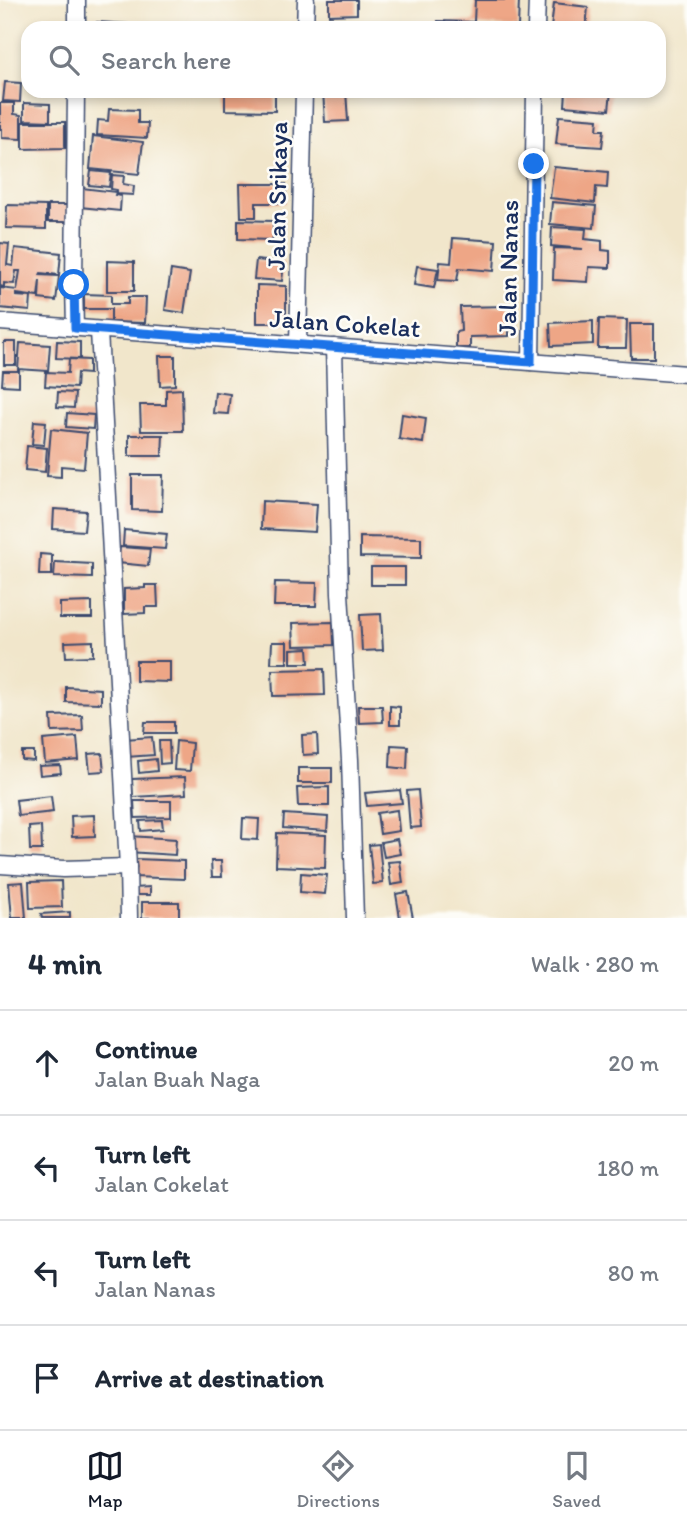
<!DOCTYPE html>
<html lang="en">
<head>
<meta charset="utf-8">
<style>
  body { margin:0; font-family:Itim,sans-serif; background:#f2f2f3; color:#1f2937 }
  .stop { position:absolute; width:21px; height:21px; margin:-16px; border:5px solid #1a73e8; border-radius:50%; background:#fff }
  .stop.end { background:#1a73e8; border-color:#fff; box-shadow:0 2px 7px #0008 }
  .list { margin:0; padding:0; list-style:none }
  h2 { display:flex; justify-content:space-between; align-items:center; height:91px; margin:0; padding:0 28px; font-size:30px }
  h2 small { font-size:23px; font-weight:400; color:#747a83 }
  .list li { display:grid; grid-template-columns:46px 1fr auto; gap:21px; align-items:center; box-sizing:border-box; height:105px; padding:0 28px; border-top:2px solid #e0e1e3 }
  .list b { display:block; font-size:26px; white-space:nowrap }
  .list p { margin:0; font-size:23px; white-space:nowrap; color:#747a83 }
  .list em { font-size:23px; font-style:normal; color:#747a83 }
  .icon { flex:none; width:38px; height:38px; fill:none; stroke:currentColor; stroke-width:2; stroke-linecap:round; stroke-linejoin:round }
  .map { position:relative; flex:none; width:687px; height:918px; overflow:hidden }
  .search { position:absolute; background:#fff; box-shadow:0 4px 10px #0003; left:21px; right:21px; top:21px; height:77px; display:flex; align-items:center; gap:18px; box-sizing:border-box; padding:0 24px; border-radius:21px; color:#747a83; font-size:26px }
  .sheet { height:511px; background:#fff }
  nav { display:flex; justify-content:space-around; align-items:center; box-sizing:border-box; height:98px; border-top:2px solid #e0e1e3; background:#fff; font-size:19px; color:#747a83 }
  nav a { display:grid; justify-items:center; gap:4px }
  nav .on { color:#111827 }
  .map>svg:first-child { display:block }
  .building { fill:#eea686 }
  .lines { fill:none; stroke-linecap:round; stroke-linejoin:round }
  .minor-casing { stroke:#3b4a6e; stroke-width:19 }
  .minor { stroke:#fff; stroke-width:16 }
  .route { stroke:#1a73e8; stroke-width:9 }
  .labels { text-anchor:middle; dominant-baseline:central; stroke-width:5; stroke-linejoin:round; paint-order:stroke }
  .street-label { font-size:26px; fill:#1b2f5e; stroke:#fdfcf7 }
</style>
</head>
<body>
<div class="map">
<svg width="687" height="918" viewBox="0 0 687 918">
  <rect width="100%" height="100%" fill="#fdfcf7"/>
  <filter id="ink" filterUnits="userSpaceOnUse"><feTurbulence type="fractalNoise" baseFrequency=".0143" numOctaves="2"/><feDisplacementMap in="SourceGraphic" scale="14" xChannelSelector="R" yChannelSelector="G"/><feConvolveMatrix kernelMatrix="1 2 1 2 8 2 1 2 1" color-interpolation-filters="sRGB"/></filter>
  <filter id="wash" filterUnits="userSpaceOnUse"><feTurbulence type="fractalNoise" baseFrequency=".00686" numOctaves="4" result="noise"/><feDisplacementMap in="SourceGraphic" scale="28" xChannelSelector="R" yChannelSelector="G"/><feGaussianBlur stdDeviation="1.57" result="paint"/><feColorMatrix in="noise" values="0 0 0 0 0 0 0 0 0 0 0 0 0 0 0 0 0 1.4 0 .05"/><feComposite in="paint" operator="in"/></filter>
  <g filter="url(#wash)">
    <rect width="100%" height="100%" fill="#f1e6cb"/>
    <g id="blocks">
      <!-- building -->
      <g class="building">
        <polygon points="329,0 357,0 357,14 329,15"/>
        <polygon points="475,0 519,0 518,27 473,24 473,28 438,28 438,21 474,22"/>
        <polygon points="554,3 588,7 586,28 551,28"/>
        <polygon points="97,22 144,25 144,28 97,28"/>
        <polygon points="5,82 21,83 20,102 3,101"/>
        <polygon points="225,91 275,91 275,111 225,110"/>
        <polygon points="323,91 346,91 348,121 325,122"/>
        <polygon points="566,91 611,91 609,110 565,106"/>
        <polygon points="0,103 14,103 14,114 21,115 21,139 2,138 2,129 0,129"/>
        <polygon points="24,103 50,104 50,121 24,120"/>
        <polygon points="109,109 138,110 138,123 148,123 147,138 97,135 98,120 108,121"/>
        <polygon points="559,116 598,119 597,130 604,130 602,147 556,144"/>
        <polygon points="23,122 65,122 65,148 23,149"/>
        <polygon points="93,136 143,142 139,174 90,169"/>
        <polygon points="554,167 608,172 607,188 596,187 595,203 550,198"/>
        <polygon points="91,171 111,173 109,187 89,185"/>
        <polygon points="112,175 124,176 123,184 134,186 133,195 117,194 117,190 111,189"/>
        <polygon points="240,184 286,184 286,203 256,203 256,217 241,217"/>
        <polygon points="82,188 116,192 115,195 121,196 120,211 80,207"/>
        <polygon points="552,202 596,206 594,228 550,224"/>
        <polygon points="7,205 46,206 46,229 6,228"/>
        <rect x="48" y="205" width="20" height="17"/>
        <polygon points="238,220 273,221 273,240 238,239"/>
        <polygon points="552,227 586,229 585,239 602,241 602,250 610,251 610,268 589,267 588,282 553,280 554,248 583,249 551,246"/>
        <polygon points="453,238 496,241 494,271 459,268 457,281 438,280 440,262 451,263"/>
        <polygon points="0,243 9,244 7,265 13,266 15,248 61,253 59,275 41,273 40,275 59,276 56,301 39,299 40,280 38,297 16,294 16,296 31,297 30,311 0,308 0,288 17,290 20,271 16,271 14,284 4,283 4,287 0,286"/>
        <polygon points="256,260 284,263 282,281 254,279"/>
        <polygon points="107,261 134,262 134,291 107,291"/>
        <polygon points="417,266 438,269 434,288 414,285"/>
        <polygon points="171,270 190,273 184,313 165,310"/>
        <polygon points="257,285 286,286 286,323 257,323"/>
        <polygon points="84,294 111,295 111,304 128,304 128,297 146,297 145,323 111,322 111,309 84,309"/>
        <polygon points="509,306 509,336 470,337 470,348 456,348 456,332 461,331 460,307"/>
        <polygon points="599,319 627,320 626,348 598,348"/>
        <polygon points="593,321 593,344 551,346 550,323"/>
        <polygon points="630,324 654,324 654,358 631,358"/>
        <polygon points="57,341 80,342 80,359 56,358"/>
        <rect x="4" y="342" width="12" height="23"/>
        <polygon points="20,343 50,345 48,371 18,369"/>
        <polygon points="159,356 175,356 175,385 160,386"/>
        <polygon points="69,359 89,360 89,374 77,373 76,388 45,386 46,372 68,373"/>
        <polygon points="3,371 19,371 19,386 2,385"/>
        <polygon points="182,389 183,431 141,431 140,405 166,405 166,390"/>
        <polygon points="58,392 75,393 74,408 57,407"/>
        <polygon points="215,392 230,394 228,414 213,413"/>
        <polygon points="67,413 94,415 93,429 66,427"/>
        <polygon points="402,414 426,418 423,443 399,439"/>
        <polygon points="34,421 46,422 44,445 32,444"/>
        <polygon points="51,429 87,433 84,468 61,466 61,477 47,476"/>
        <polygon points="129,435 163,435 162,456 129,456"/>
        <polygon points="27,446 47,448 45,472 25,470"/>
        <polygon points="132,475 163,475 162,511 132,510"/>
        <polygon points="262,501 317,504 315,532 261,529"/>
        <polygon points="54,509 86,511 84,531 53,529"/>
        <polygon points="124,530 167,534 165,549 123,546"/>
        <polygon points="360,537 421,538 421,558 360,557"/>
        <polygon points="120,547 150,549 148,566 118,563"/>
        <polygon points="40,554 52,555 52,575 39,575"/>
        <polygon points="55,562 92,564 92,578 54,577"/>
        <rect x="371" y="567" width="34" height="18"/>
        <polygon points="275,582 317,583 316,606 274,606"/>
        <polygon points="145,585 157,585 158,607 145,607 145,613 124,614 124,589 145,588"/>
        <polygon points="92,602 92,618 60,618 60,603"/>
        <polygon points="381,614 383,650 362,651 360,615"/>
        <polygon points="333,622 334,645 294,646 293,623"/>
        <polygon points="93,641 93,656 66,657 65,642"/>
        <polygon points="272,642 287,642 287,663 271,663"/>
        <polygon points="308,648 309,663 291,663 291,649"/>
        <polygon points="136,661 170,661 170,682 136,681"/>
        <polygon points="324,669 325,695 273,696 272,670"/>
        <polygon points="66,687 101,689 101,703 66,702"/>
        <polygon points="358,706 382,706 383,722 359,723"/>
        <polygon points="390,706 400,707 400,725 390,725"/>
        <polygon points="82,715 83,731 52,732 51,716"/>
        <polygon points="145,722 174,722 174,733 144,733"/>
        <polygon points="317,734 318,754 303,755 302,735"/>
        <polygon points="77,737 79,760 45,763 43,740"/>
        <polygon points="152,737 154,755 126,757 125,739"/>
        <polygon points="159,741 169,741 170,763 160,764"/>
        <polygon points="176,741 192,743 190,771 174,770"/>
        <polygon points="391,745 408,746 407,769 390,767"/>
        <polygon points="22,752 34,752 34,761 22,760"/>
        <polygon points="102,753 104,771 90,772 88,754"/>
        <polygon points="156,759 157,771 139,773 138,761"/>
        <polygon points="60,765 61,773 40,775 39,766"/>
        <rect x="298" y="768" width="34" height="15"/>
        <polygon points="185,777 186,794 133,797 132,779"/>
        <polygon points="329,787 329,806 298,806 297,788"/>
        <polygon points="400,790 402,803 367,806 365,793"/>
        <polygon points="418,790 421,827 410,828 407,791"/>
        <polygon points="51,796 53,812 18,816 16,800"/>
        <polygon points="134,801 171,801 171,817 135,818"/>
        <polygon points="397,810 399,831 380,834 377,813"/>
        <polygon points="284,814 328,817 327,831 283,828"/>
        <polygon points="94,815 95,836 72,837 71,816"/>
        <polygon points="243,818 259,819 258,840 242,839"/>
        <polygon points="162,820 163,829 141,831 140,821"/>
        <polygon points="41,826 42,850 30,850 29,827"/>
        <polygon points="277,833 326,835 325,868 276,866"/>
        <polygon points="129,836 176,839 175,855 128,852"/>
        <polygon points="397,839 400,854 384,857 381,842"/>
        <polygon points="379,844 383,883 373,884 369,845"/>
        <polygon points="136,859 184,861 184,879 135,877"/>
        <polygon points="211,861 221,861 222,877 212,877"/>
        <polygon points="400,861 403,883 391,885 388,862"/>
        <polygon points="301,873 327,875 325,894 300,892"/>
        <polygon points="61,881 62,907 30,908 29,882"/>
        <polygon points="23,882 26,918 12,918 9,883"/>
        <polygon points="150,887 150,895 133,895 133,888"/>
        <polygon points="408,892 413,918 400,918 396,894"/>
        <rect x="142" y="902" width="37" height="16"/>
        <polygon points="70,912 70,918 42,918 41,914"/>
      </g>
    </g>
  </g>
  <g filter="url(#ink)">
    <use href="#blocks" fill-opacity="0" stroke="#3b4a6e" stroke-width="2"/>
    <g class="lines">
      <!-- minor casing -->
      <g class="minor-casing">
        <g id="minor">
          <polyline points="77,28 77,0"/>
          <polyline points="305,28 306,0"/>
          <polyline points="536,28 537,0"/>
          <polyline points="0,322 687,374"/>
          <polyline points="75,328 74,285 76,91"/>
          <polyline points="99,331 128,867 129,918"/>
          <polyline points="298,344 304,91"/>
          <polyline points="334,347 340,593 350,760 355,918"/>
          <polyline points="531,362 535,91"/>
          <polyline points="0,865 63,869 128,867"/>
        </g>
      </g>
      <!-- minor -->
      <use href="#minor" class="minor"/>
    </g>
  </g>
  <g class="lines" filter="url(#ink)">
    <!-- route -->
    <polyline class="route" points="74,285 75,328 531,362 534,164"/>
  </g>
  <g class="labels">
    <!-- street labels -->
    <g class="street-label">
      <text transform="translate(277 196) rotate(-89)">Jalan Srikaya</text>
      <text transform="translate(508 268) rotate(-89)">Jalan Nanas</text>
      <text transform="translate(345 323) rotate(4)">Jalan Cokelat</text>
    </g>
  </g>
</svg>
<div class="stop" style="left:74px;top:285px"></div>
<div class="stop end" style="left:534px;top:164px"></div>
<div class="search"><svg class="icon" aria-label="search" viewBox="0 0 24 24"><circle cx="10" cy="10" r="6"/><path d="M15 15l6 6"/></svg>Search here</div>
</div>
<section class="sheet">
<h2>4 min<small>Walk · 280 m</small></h2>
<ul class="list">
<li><svg class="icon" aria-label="ahead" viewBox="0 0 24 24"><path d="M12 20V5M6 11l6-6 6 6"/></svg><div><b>Continue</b><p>Jalan Buah Naga</p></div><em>20 m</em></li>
<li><svg class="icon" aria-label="left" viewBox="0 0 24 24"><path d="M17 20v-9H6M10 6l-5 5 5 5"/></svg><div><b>Turn left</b><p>Jalan Cokelat</p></div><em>180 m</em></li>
<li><svg class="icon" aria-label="left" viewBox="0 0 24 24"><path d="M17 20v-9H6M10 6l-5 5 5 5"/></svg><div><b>Turn left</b><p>Jalan Nanas</p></div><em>80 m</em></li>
<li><svg class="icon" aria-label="arrive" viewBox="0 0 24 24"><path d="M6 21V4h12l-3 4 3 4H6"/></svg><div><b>Arrive at destination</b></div></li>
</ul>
</section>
<nav>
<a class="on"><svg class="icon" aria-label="map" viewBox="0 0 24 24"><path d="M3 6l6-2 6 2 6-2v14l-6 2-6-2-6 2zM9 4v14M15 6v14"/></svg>Map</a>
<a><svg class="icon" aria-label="directions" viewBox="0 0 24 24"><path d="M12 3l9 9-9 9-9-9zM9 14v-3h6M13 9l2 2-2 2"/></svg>Directions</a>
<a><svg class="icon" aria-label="saved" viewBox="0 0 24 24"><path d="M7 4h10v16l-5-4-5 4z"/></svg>Saved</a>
</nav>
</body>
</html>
